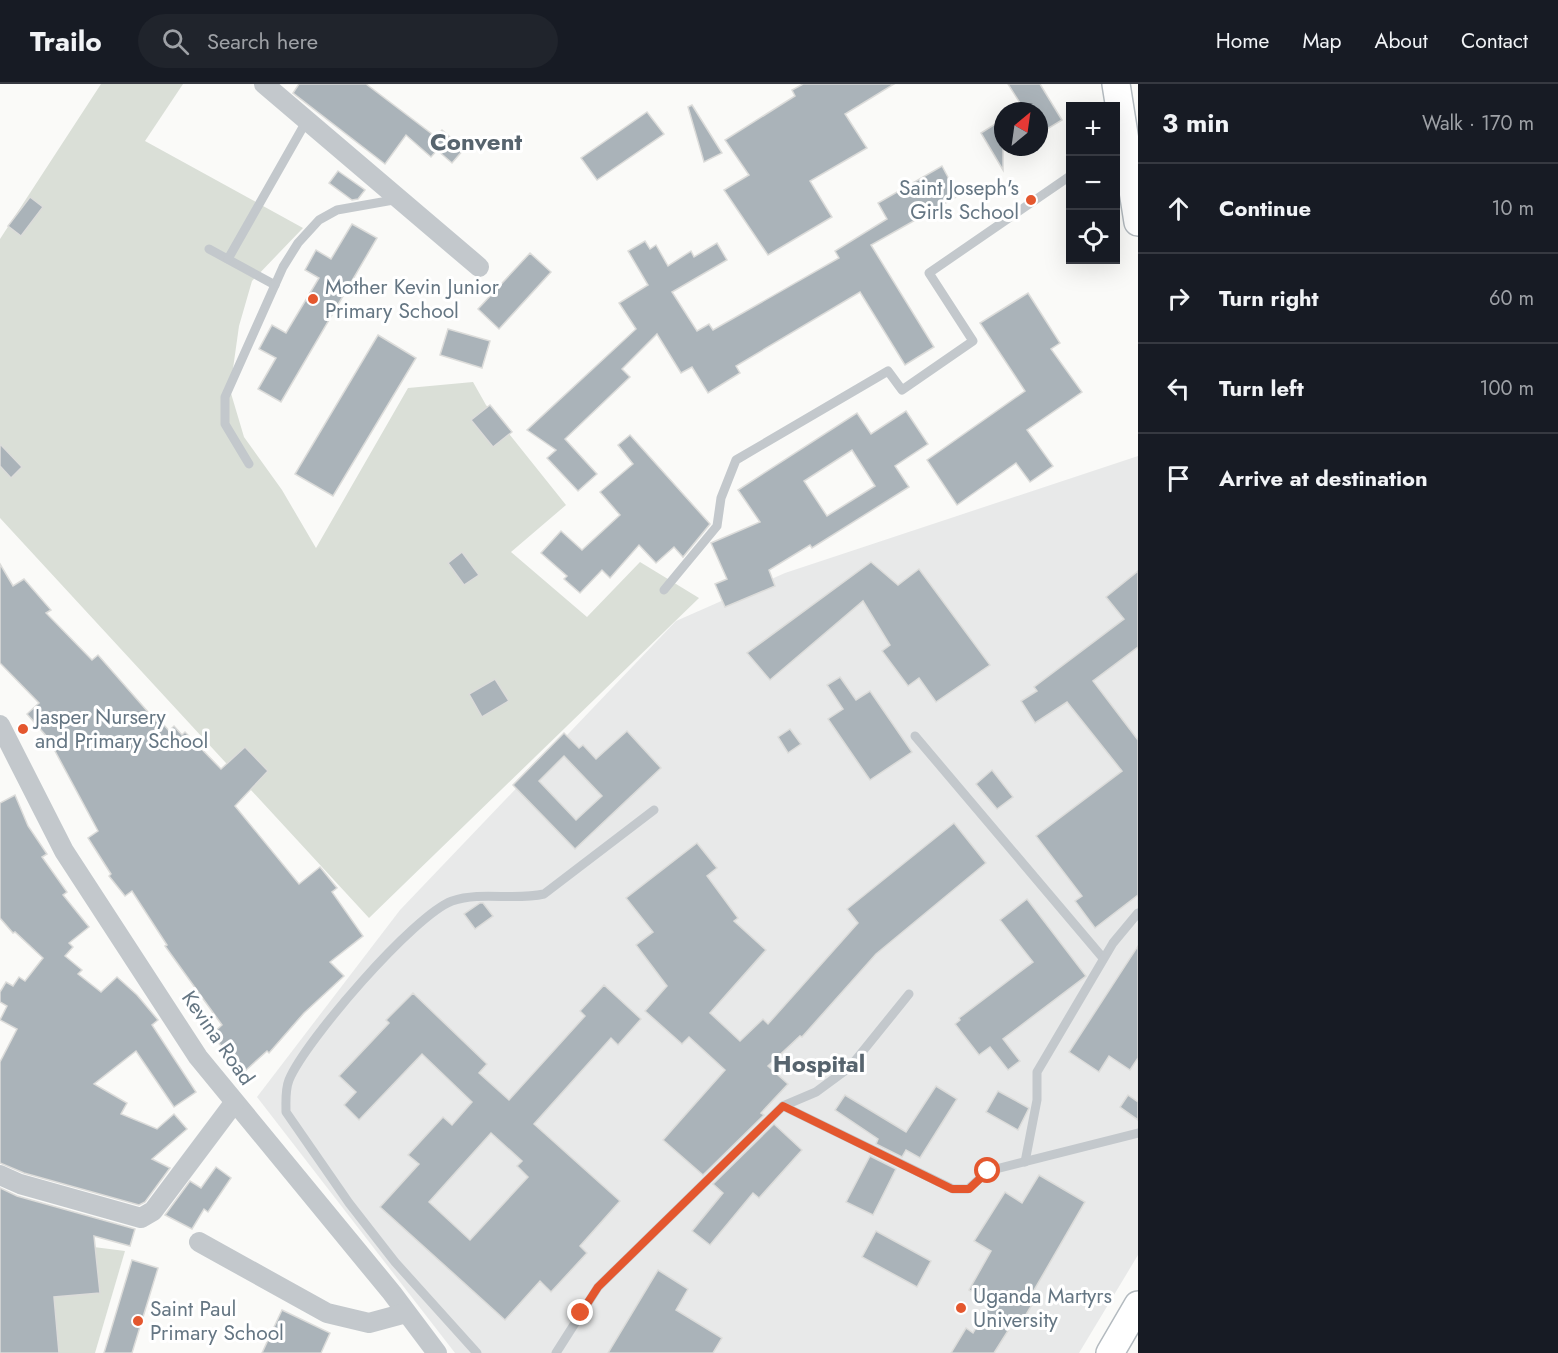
<!DOCTYPE html>
<html lang="en">
<head>
<meta charset="utf-8">
<style>
  body { margin:0; font-family:Jost,sans-serif; background:#20242c; color:#f1f3f6 }
  .controls { position:absolute; right:18px; top:18px; display:grid; overflow:hidden; border-radius:0px; box-shadow:0 6px 24px #0002 }
  .controls button { width:54px; height:54px; display:grid; place-items:center; padding:0; border:0; border-bottom:2px solid #363941; background:#171b24; color:#f1f3f6; font:30px sans-serif }
  .compass { position:absolute; left:994px; top:18px; width:54px; height:54px; border-radius:50%; background:#171b24; box-shadow:0 6px 24px #0002; rotate:29deg }
  .stop { position:absolute; width:18px; height:18px; margin:-14px; border:4px solid #e4572e; border-radius:50%; background:#fff }
  .stop.end { background:#e4572e; border-color:#fff; box-shadow:0 2px 6px #0008 }
  .list { margin:0; padding:0; list-style:none }
  h2 { display:flex; justify-content:space-between; align-items:center; height:78px; margin:0; padding:0 24px; font-size:26px }
  h2 small { font-size:20px; font-weight:400; color:#9ea1a6 }
  .list li { display:grid; grid-template-columns:39px 1fr auto; gap:18px; align-items:center; box-sizing:border-box; height:90px; padding:0 24px; border-top:2px solid #363941 }
  .list b { display:block; font-size:22px; white-space:nowrap }
  .list em { font-size:20px; font-style:normal; color:#9ea1a6 }
  .icon { flex:none; width:33px; height:33px; fill:none; stroke:currentColor; stroke-width:2; stroke-linecap:round; stroke-linejoin:round }
  .map { position:relative; flex:none; width:1138px; height:1269px; overflow:hidden }
  header { display:flex; align-items:center; gap:36px; box-sizing:border-box; height:84px; padding:0 30px; background:#171b24; border-bottom:2px solid #363941 }
  header strong { font-size:28px }
  nav { display:flex; gap:33px; margin-inline-start:auto; font-size:21px }
  .search { width:420px; height:54px; background:#20242c; display:flex; align-items:center; gap:15px; box-sizing:border-box; padding:0 21px; border-radius:33px; color:#9ea1a6; font-size:22px }
  main { display:flex }
  aside { flex:1; background:#171b24 }
  .map>svg:first-child { display:block }
  .built { fill:#e8e9e9 }
  .green { fill:#dadfd7 }
  .building { fill:#aab3b9; stroke:#dcdcda; stroke-width:1.5; fill-rule:evenodd }
  .lines { fill:none; stroke-linecap:round; stroke-linejoin:round }
  .secondary-casing { stroke:#b3babf; stroke-width:30 }
  .service { stroke:#c3c8cc; stroke-width:9 }
  .minor { stroke:#c3c8cc; stroke-width:20 }
  .secondary { stroke:#fff; stroke-width:27 }
  .route { stroke:#e4572e; stroke-width:8 }
  .poi-dot { fill:#e4572e; stroke:#fff; stroke-width:2 }
  .labels { text-anchor:middle; dominant-baseline:central; stroke-width:6; stroke-linejoin:round; paint-order:stroke }
  .poi-label { font-size:21px; fill:#657683; stroke:#fff; text-anchor:start }
  .street-label { font-size:21px; fill:#657683; stroke:#fff }
  .quarter-label { font-size:24px; font-weight:bold; fill:#57646e; stroke:#fff }
</style>
</head>
<body>
<header>
<strong>Trailo</strong>
<div class="search"><svg class="icon" aria-label="search" viewBox="0 0 24 24"><circle cx="10" cy="10" r="6"/><path d="M15 15l6 6"/></svg>Search here</div>
<nav><a>Home</a><a>Map</a><a>About</a><a>Contact</a></nav>
</header>
<main>
<div class="map">
<svg width="1138" height="1269" viewBox="0 0 1138 1269">
  <rect width="100%" height="100%" fill="#fafaf8"/>
  <!-- built -->
  <polygon class="built" points="1138,372 1138,1171 1079,1269 455,1269 257,1013 400,826 676,537 785,489"/>
  <!-- green -->
  <g class="green">
    <polygon points="101,0 183,0 145,57 303,144 252,197 239,242 230,306 244,353 282,406 316,464 408,304 473,298 486,321 566,421 511,468 587,533 640,478 699,514 369,834 0,434 0,155"/>
    <polygon points="0,1151 125,1167 95,1269 0,1269"/>
  </g>
  <!-- building -->
  <g class="building">
    <polygon points="299,0 366,0 436,53 442,46 464,65 452,79 437,66 431,73 406,51 385,80 293,9"/>
    <polygon points="803,0 894,0 845,30 867,64 810,97 832,133 768,171 724,106 749,91 725,56 795,12 792,6"/>
    <polygon points="1008,0 1040,0 1062,36 1039,50 1039,27 1025,27"/>
    <polygon points="692,21 722,69 704,78 688,23"/>
    <polygon points="647,28 664,50 597,96 581,74"/>
    <polygon points="1003,35 1003,86 981,49"/>
    <polygon points="942,82 958,112 871,161 934,263 905,281 860,208 736,282 740,289 708,309 692,283 681,289 657,250 622,285 630,293 565,355 597,390 578,407 547,374 556,366 527,346 636,245 619,219 648,201 628,167 645,157 650,165 656,161 668,182 691,167 694,173 717,159 727,176 672,208 697,247 709,240 713,246 839,174 835,167 887,135 878,119"/>
    <polygon points="338,87 365,106 358,115 352,116 329,99"/>
    <polygon points="30,113 43,123 21,152 8,142"/>
    <polygon points="352,140 377,154 281,318 258,305 276,274 259,265 272,241 286,249 319,194 305,186 316,166 331,175"/>
    <polygon points="530,169 551,188 499,245 478,225"/>
    <polygon points="1028,209 1060,259 1051,265 1082,308 1027,346 1053,382 1030,398 1016,379 957,421 927,376 1025,307 980,239"/>
    <polygon points="448,245 490,257 482,284 440,271"/>
    <polygon points="378,251 416,274 333,412 295,390"/>
    <polygon points="490,321 512,348 493,363 471,336"/>
    <path d="M 906,327 L 928,360 L 895,382 L 909,403 L 812,464 L 810,461 L 769,486 L 775,502 L 725,523 L 715,500 L 727,495 L 711,459 L 760,438 L 738,406 L 857,329 L 871,350 ZM 852,366 L 875,402 L 827,432 L 804,397 Z"/>
    <polygon points="630,351 710,440 683,473 674,463 656,479 639,461 610,494 602,486 580,509 564,495 567,492 541,469 561,447 582,466 620,431 600,408 633,380 618,361"/>
    <polygon points="0,360 22,383 11,394 0,382"/>
    <polygon points="462,468 479,491 464,501 448,479"/>
    <polygon points="871,478 898,501 919,485 990,581 936,618 919,594 908,602 882,567 890,561 863,517 770,596 747,569"/>
    <polygon points="0,480 13,502 24,495 51,526 46,529 92,576 98,571 156,637 159,635 169,647 174,642 182,651 185,648 221,685 245,663 268,687 235,722 299,800 320,783 337,804 332,808 363,852 330,878 344,892 304,929 269,969 267,967 245,987 211,951 222,941 165,862 167,861 132,807 125,812 109,792 111,790 88,754 98,747 48,654 27,630 39,619 0,579"/>
    <polygon points="1138,487 1138,563 1093,597 1138,656 1138,811 1095,844 1075,817 1082,812 1036,752 1122,687 1067,618 1035,639 1021,617 1037,607 1034,603 1124,535 1106,513"/>
    <polygon points="840,593 856,616 870,607 912,668 870,696 828,635 843,625 827,601"/>
    <polygon points="495,595 509,617 482,633 469,610"/>
    <polygon points="790,645 801,660 788,669 778,653"/>
    <path d="M 627,647 L 661,684 L 575,765 L 513,701 L 564,649 L 579,664 L 583,661 L 596,675 ZM 564,672 L 602,712 L 576,736 L 539,697 Z"/>
    <polygon points="992,686 1013,713 997,725 976,700"/>
    <polygon points="15,711 28,742 47,770 42,773 67,808 63,811 89,843 69,859 73,863 65,872 82,886 78,890 101,908 117,893 137,911 158,936 152,941 196,1008 174,1023 136,967 94,1000 127,1019 121,1030 157,1045 174,1030 187,1045 152,1075 170,1084 145,1118 139,1121 24,1089 0,1079 0,978 17,945 0,936 7,922 0,918 0,908 6,898 13,902 19,893 25,897 43,874 15,848 13,849 0,834 0,719"/>
    <polygon points="954,739 986,779 876,870 802,953 800,952 768,982 788,1000 761,1029 764,1031 703,1091 663,1056 725,986 689,953 682,960 645,927 667,902 636,861 653,848 626,814 697,759 717,784 707,792 738,834 734,837 766,866 710,929 740,957 763,935 768,940 858,839 847,825"/>
    <polygon points="1027,815 1086,892 1003,955 1020,977 1008,986 990,963 979,971 955,940 960,936 959,934 1033,878 1000,836"/>
    <polygon points="480,819 483,819 493,832 475,845 464,830"/>
    <polygon points="1138,862 1138,974 1130,986 1109,972 1099,988 1069,968"/>
    <path d="M 604,901 L 641,935 L 618,961 L 611,954 L 534,1040 L 620,1117 L 580,1162 L 587,1169 L 551,1208 L 540,1197 L 505,1236 L 380,1123 L 419,1080 L 408,1071 L 443,1033 L 452,1041 L 472,1018 L 422,970 L 359,1036 L 344,1021 L 356,1008 L 339,992 L 389,939 L 386,936 L 413,909 L 487,980 L 479,989 L 509,1016 L 585,932 L 580,927 ZM 491,1049 L 522,1077 L 517,1082 L 528,1093 L 470,1156 L 429,1118 Z"/>
    <polygon points="936,1002 957,1015 920,1074 906,1066 902,1073 876,1060 878,1055 835,1026 845,1011 906,1048"/>
    <polygon points="998,1007 1029,1024 1018,1046 986,1028"/>
    <polygon points="1128,1011 1138,1018 1138,1036 1120,1023"/>
    <polygon points="774,1040 802,1066 759,1114 753,1109 710,1161 692,1147 723,1109 713,1100"/>
    <polygon points="870,1072 896,1085 873,1131 846,1118"/>
    <polygon points="216,1083 231,1094 208,1128 204,1125 192,1145 165,1131 190,1097 201,1104"/>
    <polygon points="1039,1091 1085,1118 1030,1213 1035,1216 1022,1237 1016,1234 994,1269 951,1269 966,1244 973,1249 991,1219 969,1206 991,1167 974,1157 1005,1108 1022,1119"/>
    <polygon points="0,1104 17,1112 135,1145 130,1162 94,1152 100,1209 54,1213 59,1269 0,1269"/>
    <polygon points="876,1147 931,1177 917,1203 862,1173"/>
    <polygon points="132,1176 158,1184 132,1269 104,1269"/>
    <polygon points="658,1186 688,1205 676,1226 722,1254 713,1269 608,1269"/>
    <polygon points="282,1226 330,1249 321,1269 262,1269"/>
  </g>
  <g class="lines">
    <!-- secondary casing -->
    <g class="secondary-casing">
      <g id="secondary">
        <polyline points="1116,0 1138,138"/>
        <polyline points="1110,1269 1138,1221"/>
      </g>
    </g>
    <!-- service -->
    <g class="service">
      <polyline points="209,165 275,201"/>
      <polyline points="228,175 307,36"/>
      <polyline points="249,380 225,340 225,313 283,183 298,159 319,136 337,126 399,115"/>
      <polyline points="664,506 717,442 721,414 736,376 888,287 902,306 973,257 929,189 1070,92"/>
      <polyline points="915,652 1103,874"/>
      <polyline points="783,1022 953,1105 968,1105 988,1087 1138,1049"/>
      <polyline points="1025,1078 1037,1016 1037,988 1113,859 1138,829"/>
      <path d="M 477,1269 L 395,1178 L 349,1119 L 286,1028 C 286,1016 285,1006 289,996 C 305,957 414,831 452,817 C 482,807 514,817 544,810 L 654,726"/>
      <polyline points="556,1269 598,1203 783,1022 816,1008 850,983 909,910"/>
    </g>
    <!-- minor -->
    <g class="minor">
      <polyline points="264,0 479,183"/>
      <polyline points="0,641 64,767 198,973 392,1209 437,1269"/>
      <polyline points="0,1091 20,1100 141,1134 153,1127 234,1019"/>
      <polyline points="199,1158 327,1229 369,1239 406,1229"/>
    </g>
    <!-- secondary -->
    <use href="#secondary" class="secondary"/>
  </g>
  <g class="lines">
    <!-- route -->
    <polyline class="route" points="581,1229 598,1203 783,1022 952,1105 969,1105 988,1087"/>
  </g>
  <!-- markers -->
  <g class="poi-dot">
    <circle cx="1031" cy="116" r="6"/>
    <circle cx="313" cy="215" r="6"/>
    <circle cx="23" cy="645" r="6"/>
    <circle cx="961" cy="1224" r="6"/>
    <circle cx="138" cy="1237" r="6"/>
  </g>
  <g class="labels">
    <!-- poi labels -->
    <g class="poi-label">
      <text x="1019" y="104" text-anchor="end">Saint Joseph's<tspan x="1019" dy="24">Girls School</tspan></text>
      <text x="325" y="203">Mother Kevin Junior<tspan x="325" dy="24">Primary School</tspan></text>
      <text x="35" y="633">Jasper Nursery<tspan x="35" dy="24">and Primary School</tspan></text>
      <text x="973" y="1212">Uganda Martyrs<tspan x="973" dy="24">University</tspan></text>
      <text x="150" y="1225">Saint Paul<tspan x="150" dy="24">Primary School</tspan></text>
    </g>
    <!-- street labels -->
    <g class="street-label">
      <text transform="translate(218 954) rotate(55)">Kevina Road</text>
    </g>
    <!-- quarter labels -->
    <g class="quarter-label">
      <text x="476" y="57">Convent</text>
      <text x="819" y="979">Hospital</text>
    </g>
  </g>
</svg>
<div class="controls">
<button>+</button>
<button>−</button>
<button><svg class="icon" aria-label="locate" viewBox="0 0 24 24"><circle cx="12" cy="12" r="6"/><path d="M12 2v4M12 18v4M2 12h4M18 12h4"/></svg></button>
</div>
<svg class="compass" viewBox="-18 -18 36 36"><path d="M0-13l5 13h-10z" fill="#e53935"/><path d="M0 13l5-13h-10z" fill="#9ea1a6"/></svg>
<div class="stop" style="left:988px;top:1087px"></div>
<div class="stop end" style="left:581px;top:1229px"></div>
</div>
<aside>
<h2>3 min<small>Walk · 170 m</small></h2>
<ul class="list">
<li><svg class="icon" aria-label="ahead" viewBox="0 0 24 24"><path d="M12 20V5M6 11l6-6 6 6"/></svg><div><b>Continue</b></div><em>10 m</em></li>
<li><svg class="icon" aria-label="right" viewBox="0 0 24 24"><path d="M7 20v-9h11M14 6l5 5-5 5"/></svg><div><b>Turn right</b></div><em>60 m</em></li>
<li><svg class="icon" aria-label="left" viewBox="0 0 24 24"><path d="M17 20v-9H6M10 6l-5 5 5 5"/></svg><div><b>Turn left</b></div><em>100 m</em></li>
<li><svg class="icon" aria-label="arrive" viewBox="0 0 24 24"><path d="M6 21V4h12l-3 4 3 4H6"/></svg><div><b>Arrive at destination</b></div></li>
</ul>
</aside>
</main>
</body>
</html>
